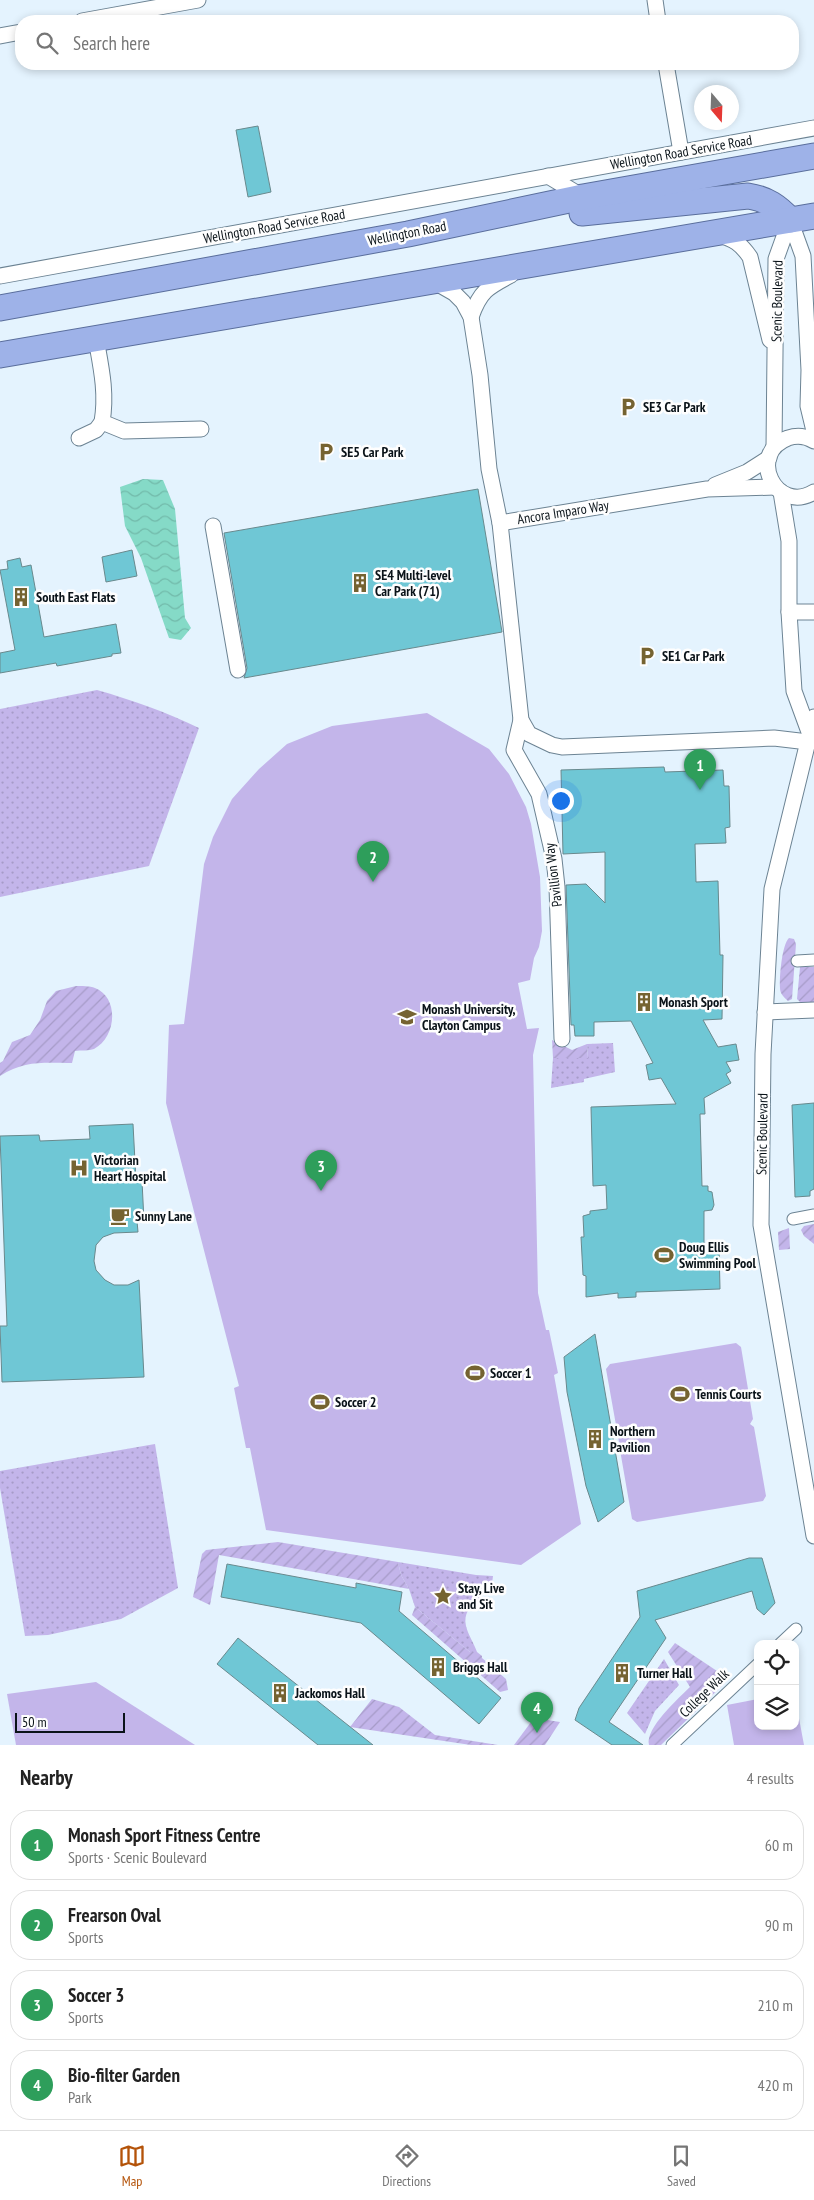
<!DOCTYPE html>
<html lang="en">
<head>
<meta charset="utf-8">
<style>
  body { margin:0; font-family:"PT Sans Narrow",sans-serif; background:#f2f2f2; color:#222 }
  .controls { position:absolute; right:15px; bottom:15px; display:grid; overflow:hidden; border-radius:10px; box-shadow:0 2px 8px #0003 }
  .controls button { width:45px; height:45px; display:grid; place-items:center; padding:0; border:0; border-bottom:1px solid #e0e0e0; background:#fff; color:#222; font:25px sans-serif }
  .compass { position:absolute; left:694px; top:85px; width:45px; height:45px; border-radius:50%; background:#fff; box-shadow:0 2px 8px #0003; rotate:161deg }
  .scale { position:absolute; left:15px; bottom:12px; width:110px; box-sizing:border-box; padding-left:5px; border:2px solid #0a1319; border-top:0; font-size:14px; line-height:18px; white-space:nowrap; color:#0a1319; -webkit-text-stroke:4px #fefefe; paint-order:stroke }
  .you { position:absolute; left:560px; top:800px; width:18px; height:18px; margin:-12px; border:4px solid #fff; border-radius:50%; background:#1a73e8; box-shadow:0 0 0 8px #1a73e833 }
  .badge { display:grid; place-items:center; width:32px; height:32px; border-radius:50%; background:#b45309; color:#fff; font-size:16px; font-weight:700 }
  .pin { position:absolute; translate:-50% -41px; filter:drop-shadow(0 1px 2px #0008) }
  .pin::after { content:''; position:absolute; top:26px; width:18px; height:15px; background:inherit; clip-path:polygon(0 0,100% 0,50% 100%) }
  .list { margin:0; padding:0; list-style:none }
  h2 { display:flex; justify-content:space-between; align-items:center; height:65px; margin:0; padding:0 20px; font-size:21px }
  h2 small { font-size:16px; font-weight:400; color:#767676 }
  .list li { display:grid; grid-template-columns:32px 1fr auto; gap:15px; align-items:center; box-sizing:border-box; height:70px; margin:0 10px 10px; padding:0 10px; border:1px solid #e0e0e0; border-radius:20px }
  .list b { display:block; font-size:19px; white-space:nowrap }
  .list p { margin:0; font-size:16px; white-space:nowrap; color:#767676 }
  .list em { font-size:16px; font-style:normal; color:#767676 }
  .icon { flex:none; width:28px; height:28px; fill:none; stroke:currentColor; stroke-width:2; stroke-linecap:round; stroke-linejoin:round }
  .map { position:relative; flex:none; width:814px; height:1745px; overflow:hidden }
  .search { position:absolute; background:#fff; box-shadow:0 2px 8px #0003; left:15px; right:15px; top:15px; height:55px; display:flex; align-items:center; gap:12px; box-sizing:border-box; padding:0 18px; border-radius:20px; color:#767676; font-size:19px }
  .sheet { height:385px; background:#fff }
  nav { display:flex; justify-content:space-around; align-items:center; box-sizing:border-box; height:70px; border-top:1px solid #e0e0e0; background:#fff; font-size:14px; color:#767676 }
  nav a { display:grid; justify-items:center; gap:2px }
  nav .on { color:#b45309 }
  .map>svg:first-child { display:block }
  .grass { fill:url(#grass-dots) }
  .park { fill:#c3b5ea }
  .garden { fill:url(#garden-furrows) }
  .water { fill:url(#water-waves) }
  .building { fill:#6fc7d5; stroke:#69898d }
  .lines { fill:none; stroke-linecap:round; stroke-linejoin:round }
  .pedestrian-casing { stroke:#6c8393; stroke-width:13 }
  .minor-casing { stroke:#6c8393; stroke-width:17 }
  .trunk-casing { stroke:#5a6e9c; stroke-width:27 }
  .pedestrian { stroke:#fff; stroke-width:11 }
  .minor { stroke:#fff; stroke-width:15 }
  .trunk { stroke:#9eb2e8; stroke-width:25 }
  .labels { text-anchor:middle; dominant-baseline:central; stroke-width:5; stroke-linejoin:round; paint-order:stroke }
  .street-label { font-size:14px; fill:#0a1319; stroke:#fefefe }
  .poi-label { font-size:14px; font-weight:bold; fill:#0a1319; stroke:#fefefe; text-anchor:start }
</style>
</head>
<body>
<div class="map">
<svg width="814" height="1745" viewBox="0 0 814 1745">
  <defs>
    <pattern id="grass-dots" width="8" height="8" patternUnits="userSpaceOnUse" patternTransform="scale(1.25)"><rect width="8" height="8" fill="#c3b5ea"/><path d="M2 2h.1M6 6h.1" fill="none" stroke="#a69bc8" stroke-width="1.8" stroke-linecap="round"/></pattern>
    <pattern id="garden-furrows" width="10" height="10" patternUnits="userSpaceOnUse" patternTransform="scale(1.25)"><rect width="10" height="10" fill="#c3b5ea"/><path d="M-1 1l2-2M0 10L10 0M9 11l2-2" fill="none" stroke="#a69bc8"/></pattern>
    <pattern id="water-waves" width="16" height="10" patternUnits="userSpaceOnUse" patternTransform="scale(1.25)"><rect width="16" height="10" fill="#85dac7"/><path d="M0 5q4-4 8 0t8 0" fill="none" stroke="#72baaa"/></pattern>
  </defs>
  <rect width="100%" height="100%" fill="#e4f3fe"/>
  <!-- grass -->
  <g class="grass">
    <path d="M 97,690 C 132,700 166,712 199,728 L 149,866 L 0,897 L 0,709 Z"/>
    <polygon points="613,1043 615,1072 584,1079 584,1082 551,1088 553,1058 588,1058 587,1044"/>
    <polygon points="155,1444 178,1588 121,1619 48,1635 25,1636 0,1488 0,1471"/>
    <path d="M 398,1562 L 476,1575 L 493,1576 C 492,1598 461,1601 466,1626 C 468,1635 474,1643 477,1652 L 470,1652 L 415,1607 L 409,1589 L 401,1575 Z"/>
    <polygon points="664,1659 679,1685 655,1711 645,1734 627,1713"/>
  </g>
  <!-- park -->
  <g class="park">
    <polygon points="427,713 489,749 509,774 526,807 531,824 540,877 542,931 539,947 534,958 530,980 518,983 527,1029 539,1028 533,1055 538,1293 546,1330 549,1330 558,1373 554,1375 581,1524 521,1565 266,1530 250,1448 246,1448 234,1388 239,1386 166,1103 169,1025 184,1024 204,864 213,837 232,799 259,769 287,744 332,726"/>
    <polygon points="736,1343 741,1347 753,1419 750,1424 754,1427 766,1496 763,1501 637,1522 632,1519 620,1450 623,1446 619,1442 606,1369 610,1364"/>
    <polygon points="96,1682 195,1745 16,1745 7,1694"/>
    <polygon points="795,1697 804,1745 734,1745 727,1705 758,1699 758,1726 795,1726"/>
  </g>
  <!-- garden -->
  <g class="garden">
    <path d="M 789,938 L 794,939 L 796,944 L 792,999 L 788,1001 C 784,997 780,994 780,988 C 779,978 782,944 789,938 Z"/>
    <polygon points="800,967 814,967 814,1003 801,1003 797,999"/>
    <path d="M 76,986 C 81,986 90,986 95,988 C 120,998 116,1038 94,1049 C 89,1051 81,1050 75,1051 L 72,1063 C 44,1063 25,1060 0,1076 L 0,1063 L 3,1061 L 12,1042 L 30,1035 L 40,1020 L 47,1001 L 56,991 Z"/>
    <polygon points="552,1040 572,1050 587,1044 588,1058 553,1058"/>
    <polygon points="814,1224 814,1244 804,1236 801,1230 804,1226"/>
    <polygon points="789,1228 790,1249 779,1250 778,1232"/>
    <polygon points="278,1542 398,1562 401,1575 409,1589 219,1555 210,1605 193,1597 202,1554 206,1550"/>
    <polygon points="415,1607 470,1652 477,1652 482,1656 482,1658 506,1679 508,1690 500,1692 412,1615"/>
    <path d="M 675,1643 L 729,1679 L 661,1745 L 649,1745 C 645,1728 679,1698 690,1687 L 668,1652 Z"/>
    <polygon points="372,1699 399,1707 435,1735 498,1745 471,1745 350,1727"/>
    <polygon points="534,1718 560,1722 545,1745 514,1745"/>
  </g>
  <!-- water -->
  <polygon class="water" points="143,479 163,480 175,509 185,618 191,628 181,640 169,638 141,558 125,526 120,487"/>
  <!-- building -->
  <g class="building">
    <polygon points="258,126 271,192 248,197 236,130"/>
    <polygon points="478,489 502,632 244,678 247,668 224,533"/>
    <polygon points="132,550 137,576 106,582 102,557"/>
    <polygon points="20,558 22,567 31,565 44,637 116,624 121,653 112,654 112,656 57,666 56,663 0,673 0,653 15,650 0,570 8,569 7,561"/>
    <polygon points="664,767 665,772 723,770 724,786 729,786 730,827 725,828 726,843 695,844 696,882 718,881 720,955 723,955 722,1019 703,1020 718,1047 736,1044 739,1060 726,1062 731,1071 726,1074 731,1083 704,1098 705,1114 700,1114 702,1186 708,1186 708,1191 712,1192 714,1205 712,1210 704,1211 704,1246 719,1246 720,1289 636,1292 636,1297 618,1298 618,1293 586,1297 586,1276 583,1275 581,1237 584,1237 583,1216 590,1214 590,1211 607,1209 606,1185 593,1186 591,1107 676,1104 661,1078 649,1080 646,1065 653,1063 631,1021 594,1022 594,1036 575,1036 574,1025 571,1025 566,885 586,884 605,903 605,852 563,854 561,770"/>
    <polygon points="814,1103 814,1189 810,1191 810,1196 795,1197 792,1105"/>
    <polygon points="133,1124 136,1181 142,1181 144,1221 137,1221 138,1232 114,1233 103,1237 96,1245 94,1261 96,1270 105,1280 114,1285 128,1285 139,1280 144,1377 2,1382 0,1326 7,1326 0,1136 39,1135 40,1141 90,1139 89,1126"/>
    <polygon points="595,1334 624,1502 598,1522 586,1486 567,1392 564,1357"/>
    <polygon points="749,1558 762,1558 775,1603 764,1615 757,1609 752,1591 655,1620 666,1638 609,1722 643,1745 612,1745 575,1720 579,1708 640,1617 637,1591"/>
    <polygon points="227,1564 356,1588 356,1583 402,1592 399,1611 501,1698 479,1724 361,1623 221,1597"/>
    <polygon points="238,1638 344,1722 373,1745 318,1745 217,1664"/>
  </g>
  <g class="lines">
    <!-- pedestrian casing -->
    <g class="pedestrian-casing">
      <g id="pedestrian">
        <polyline points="797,961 814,960"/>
        <polyline points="793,1219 814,1215"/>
        <polyline points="780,1644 796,1629"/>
        <polyline points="672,1745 758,1664"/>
      </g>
    </g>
    <!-- minor casing -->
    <g class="minor-casing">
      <g id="minor">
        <polyline points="655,0 658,21"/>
        <polyline points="82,21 198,0"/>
        <polyline points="0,36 21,32"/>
        <polyline points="666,64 681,152"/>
        <polyline points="548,176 583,197"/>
        <polyline points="790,220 803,256 809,370 808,406 814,431"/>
        <path d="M 719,235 C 734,239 741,244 750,257 L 770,340"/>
        <polyline points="0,276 814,128"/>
        <polyline points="433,281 454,293 463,302 471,317 480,375 489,469 500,523 521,720 529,734 552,745 562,747 774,738 808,742"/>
        <path d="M 471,317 C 480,291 488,287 511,275"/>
        <path d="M 96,339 C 101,367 107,393 102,422"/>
        <polyline points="79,438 96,430 102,422 124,431 201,429"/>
        <path d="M 814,441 C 806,436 797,435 788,438 C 746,454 776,515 814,492"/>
        <polyline points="774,447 776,259 790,220"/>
        <polyline points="715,485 747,472 769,458"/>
        <polyline points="781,492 789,541 789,612 794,691 809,732"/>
        <polyline points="500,523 707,489 775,487"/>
        <polyline points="213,526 238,670"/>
        <polyline points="789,612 814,612"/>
        <polyline points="814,717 772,889 763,1054 761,1225 814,1536"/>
        <polyline points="521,720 514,750 539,794 554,859 557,887 562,1039"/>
        <polyline points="765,1012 814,1010"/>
      </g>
    </g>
    <!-- trunk casing -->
    <g class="trunk-casing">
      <g id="trunk">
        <path d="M 582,213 L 748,196 C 767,199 778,207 790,220"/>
        <polyline points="0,308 408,234 583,197 814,156"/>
        <polyline points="0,355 814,216"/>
      </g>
    </g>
    <!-- pedestrian -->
    <use href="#pedestrian" class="pedestrian"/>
    <!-- minor -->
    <use href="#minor" class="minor"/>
    <!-- trunk -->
    <use href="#trunk" class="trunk"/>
  </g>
  <!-- icons -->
  <defs>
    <g id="parking-bare" transform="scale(1.5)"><path d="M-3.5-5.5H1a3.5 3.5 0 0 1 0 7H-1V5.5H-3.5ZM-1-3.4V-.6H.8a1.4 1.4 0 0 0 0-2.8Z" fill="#756331" stroke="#fefefe" stroke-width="2.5" paint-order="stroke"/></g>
    <g id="building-bare" transform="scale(1.5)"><path d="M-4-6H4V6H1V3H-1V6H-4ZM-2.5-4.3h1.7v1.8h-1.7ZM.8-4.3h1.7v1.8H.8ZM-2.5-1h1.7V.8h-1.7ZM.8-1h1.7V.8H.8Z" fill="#756331" stroke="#fefefe" stroke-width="2.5" paint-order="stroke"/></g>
    <g id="university-bare" transform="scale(1.5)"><path d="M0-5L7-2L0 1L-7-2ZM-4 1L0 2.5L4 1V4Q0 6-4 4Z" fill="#756331" stroke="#fefefe" stroke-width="2.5" paint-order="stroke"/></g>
    <g id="hospital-bare" transform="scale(1.5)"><path d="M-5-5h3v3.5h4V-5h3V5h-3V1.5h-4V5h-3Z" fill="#756331" stroke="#fefefe" stroke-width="2.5" paint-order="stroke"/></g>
    <g id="cafe-bare" transform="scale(1.5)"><path d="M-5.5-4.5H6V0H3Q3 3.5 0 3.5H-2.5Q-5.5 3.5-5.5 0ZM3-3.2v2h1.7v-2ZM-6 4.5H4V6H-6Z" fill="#756331" stroke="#fefefe" stroke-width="2.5" paint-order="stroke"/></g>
    <g id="stadium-bare" transform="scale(1.5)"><path d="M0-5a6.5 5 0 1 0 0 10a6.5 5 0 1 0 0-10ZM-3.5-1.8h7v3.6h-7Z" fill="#756331" stroke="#fefefe" stroke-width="2.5" paint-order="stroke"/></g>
    <g id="sight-bare" transform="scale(1.5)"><path d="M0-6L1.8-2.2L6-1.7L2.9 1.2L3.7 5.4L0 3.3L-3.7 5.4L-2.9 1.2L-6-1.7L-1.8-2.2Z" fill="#756331" stroke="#fefefe" stroke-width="2.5" paint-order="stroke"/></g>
  </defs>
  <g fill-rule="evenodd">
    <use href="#parking-bare" x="628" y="407"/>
    <use href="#parking-bare" x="326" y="452"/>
    <use href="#building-bare" x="360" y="583"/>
    <use href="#building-bare" x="21" y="597"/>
    <use href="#parking-bare" x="647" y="656"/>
    <use href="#building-bare" x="644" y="1002"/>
    <use href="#university-bare" x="407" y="1017"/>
    <use href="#hospital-bare" x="79" y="1168"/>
    <use href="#cafe-bare" x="120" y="1216"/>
    <use href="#stadium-bare" x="664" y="1255"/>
    <use href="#stadium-bare" x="475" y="1373"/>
    <use href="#stadium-bare" x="680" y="1394"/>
    <use href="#stadium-bare" x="320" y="1402"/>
    <use href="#building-bare" x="595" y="1439"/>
    <use href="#sight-bare" x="443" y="1596"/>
    <use href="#building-bare" x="438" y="1667"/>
    <use href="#building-bare" x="622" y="1673"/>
    <use href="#building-bare" x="280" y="1693"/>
  </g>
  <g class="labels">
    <!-- street labels -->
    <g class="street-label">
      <text transform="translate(681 152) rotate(-10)">Wellington Road Service Road</text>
      <text transform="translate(274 226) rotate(-10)">Wellington Road Service Road</text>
      <text transform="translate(407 233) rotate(-11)">Wellington Road</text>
      <text transform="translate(777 301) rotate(-89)">Scenic Boulevard</text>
      <text transform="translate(563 512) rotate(-9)">Ancora Imparo Way</text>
      <text transform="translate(553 875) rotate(-97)">Pavillion Way</text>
      <text transform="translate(762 1134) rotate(-89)">Scenic Boulevard</text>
      <text transform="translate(704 1693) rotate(-44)">College Walk</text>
    </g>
    <!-- poi labels -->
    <g class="poi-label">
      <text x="643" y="407">SE3 Car Park</text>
      <text x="341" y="452">SE5 Car Park</text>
      <text x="375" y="575">SE4 Multi-level<tspan x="375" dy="16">Car Park (71)</tspan></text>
      <text x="36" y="597">South East Flats</text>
      <text x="662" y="656">SE1 Car Park</text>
      <text x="659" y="1002">Monash Sport</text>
      <text x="422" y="1009">Monash University,<tspan x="422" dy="16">Clayton Campus</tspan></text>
      <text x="94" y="1160">Victorian<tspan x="94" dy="16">Heart Hospital</tspan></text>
      <text x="135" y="1216">Sunny Lane</text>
      <text x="679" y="1247">Doug Ellis<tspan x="679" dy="16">Swimming Pool</tspan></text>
      <text x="490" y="1373">Soccer 1</text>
      <text x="695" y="1394">Tennis Courts</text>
      <text x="335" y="1402">Soccer 2</text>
      <text x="610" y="1431">Northern<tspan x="610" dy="16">Pavilion</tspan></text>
      <text x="458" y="1588">Stay, Live<tspan x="458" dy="16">and Sit</tspan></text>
      <text x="453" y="1667">Briggs Hall</text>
      <text x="637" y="1673">Turner Hall</text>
      <text x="295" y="1693">Jackomos Hall</text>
    </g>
  </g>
</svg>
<div class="controls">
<button><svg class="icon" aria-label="locate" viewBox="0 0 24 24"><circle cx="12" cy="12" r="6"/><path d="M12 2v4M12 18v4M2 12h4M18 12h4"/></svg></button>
<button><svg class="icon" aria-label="layers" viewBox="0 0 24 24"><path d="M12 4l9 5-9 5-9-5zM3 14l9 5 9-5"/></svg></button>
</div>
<svg class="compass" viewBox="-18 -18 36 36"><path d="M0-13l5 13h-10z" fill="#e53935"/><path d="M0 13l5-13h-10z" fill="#767676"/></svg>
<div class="scale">50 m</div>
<div class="you"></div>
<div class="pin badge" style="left:700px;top:790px;background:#2e9e5b">1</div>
<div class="pin badge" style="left:373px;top:882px;background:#2e9e5b">2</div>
<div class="pin badge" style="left:321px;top:1191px;background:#2e9e5b">3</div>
<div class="pin badge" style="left:537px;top:1733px;background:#2e9e5b">4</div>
<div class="search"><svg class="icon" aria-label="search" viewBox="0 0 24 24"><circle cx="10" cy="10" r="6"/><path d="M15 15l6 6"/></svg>Search here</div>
</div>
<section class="sheet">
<h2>Nearby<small>4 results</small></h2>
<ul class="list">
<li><span class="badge" style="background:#2e9e5b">1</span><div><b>Monash Sport Fitness Centre</b><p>Sports · Scenic Boulevard</p></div><em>60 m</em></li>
<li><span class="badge" style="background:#2e9e5b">2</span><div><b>Frearson Oval</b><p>Sports</p></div><em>90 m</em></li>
<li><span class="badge" style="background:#2e9e5b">3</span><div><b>Soccer 3</b><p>Sports</p></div><em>210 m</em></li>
<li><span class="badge" style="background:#2e9e5b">4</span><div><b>Bio-filter Garden</b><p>Park</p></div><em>420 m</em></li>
</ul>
</section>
<nav>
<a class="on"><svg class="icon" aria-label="map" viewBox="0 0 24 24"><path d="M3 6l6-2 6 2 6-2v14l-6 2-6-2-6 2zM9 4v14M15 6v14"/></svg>Map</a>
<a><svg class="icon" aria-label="directions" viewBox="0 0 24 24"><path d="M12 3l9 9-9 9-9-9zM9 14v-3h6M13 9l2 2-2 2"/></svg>Directions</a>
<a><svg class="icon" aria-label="saved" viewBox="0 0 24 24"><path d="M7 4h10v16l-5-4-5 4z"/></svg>Saved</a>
</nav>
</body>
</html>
